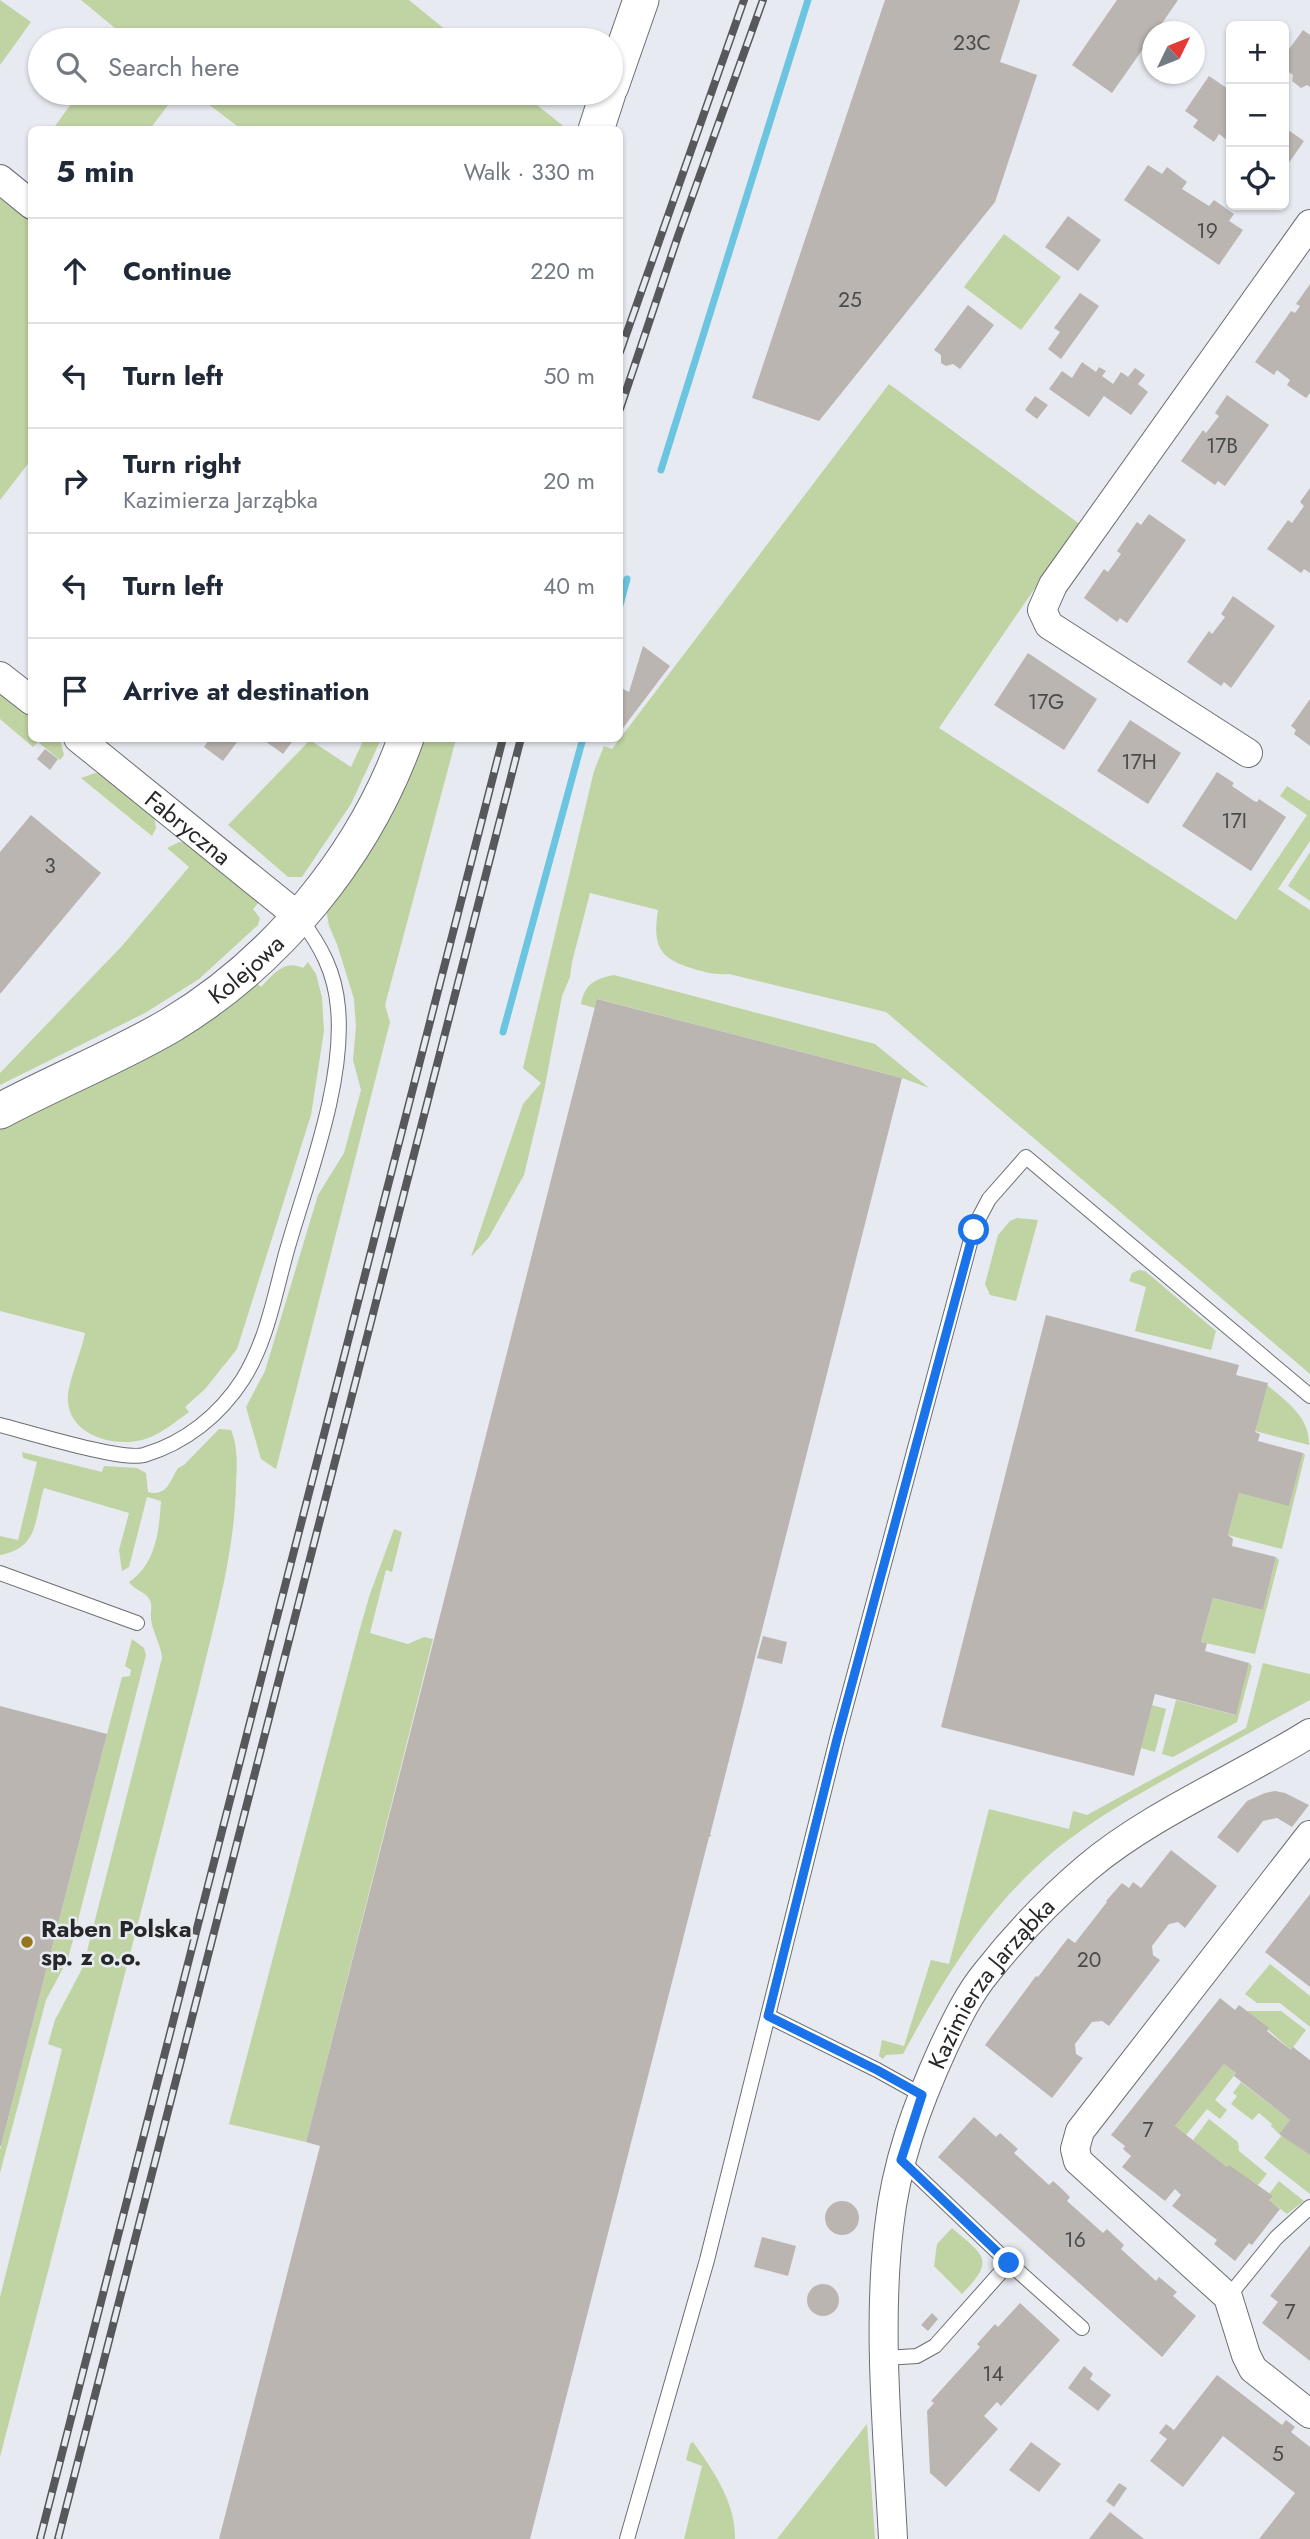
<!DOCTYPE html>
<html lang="en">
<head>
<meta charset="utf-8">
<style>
  body { margin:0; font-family:Jost,sans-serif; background:#f6f6f7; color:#1f2937 }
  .controls { position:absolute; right:21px; top:21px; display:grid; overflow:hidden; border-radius:10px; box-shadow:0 2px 5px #0004 }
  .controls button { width:63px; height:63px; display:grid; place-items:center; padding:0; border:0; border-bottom:2px solid #e0e1e3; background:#fff; color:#1f2937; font:35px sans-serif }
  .compass { position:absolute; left:1142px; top:21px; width:63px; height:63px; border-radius:50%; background:#fff; box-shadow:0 2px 5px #0004; rotate:47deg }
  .stop { position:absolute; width:21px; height:21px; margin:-16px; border:5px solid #1a73e8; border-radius:50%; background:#fff }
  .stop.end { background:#1a73e8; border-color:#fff; box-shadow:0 2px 7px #0008 }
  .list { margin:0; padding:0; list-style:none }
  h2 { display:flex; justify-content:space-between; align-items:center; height:91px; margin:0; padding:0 28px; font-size:30px }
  h2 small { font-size:23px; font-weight:400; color:#747a83 }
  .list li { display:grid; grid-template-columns:46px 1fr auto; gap:21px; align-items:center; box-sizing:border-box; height:105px; padding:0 28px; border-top:2px solid #e0e1e3 }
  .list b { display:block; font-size:26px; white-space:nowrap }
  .list p { margin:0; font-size:23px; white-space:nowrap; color:#747a83 }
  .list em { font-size:23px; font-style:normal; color:#747a83 }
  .icon { flex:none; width:38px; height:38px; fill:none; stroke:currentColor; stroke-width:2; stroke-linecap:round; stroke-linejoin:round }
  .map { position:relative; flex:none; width:1310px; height:2539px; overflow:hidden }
  .search { position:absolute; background:#fff; box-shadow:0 2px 5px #0004; left:28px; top:28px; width:595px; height:77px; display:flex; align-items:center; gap:18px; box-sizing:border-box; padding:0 24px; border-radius:38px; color:#747a83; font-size:26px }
  .panel { position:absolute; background:#fff; box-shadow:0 2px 5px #0004; left:28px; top:126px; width:595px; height:616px; border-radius:10px }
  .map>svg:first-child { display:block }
  .green { fill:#c0d3a3 }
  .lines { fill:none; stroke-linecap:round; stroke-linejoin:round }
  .stream { stroke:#6cc5e0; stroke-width:7 }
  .building { fill:#bbb5b1 }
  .service-casing { stroke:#6c6e73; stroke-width:16 }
  .minor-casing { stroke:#6c6e73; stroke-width:30 }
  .tertiary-casing { stroke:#6c6e73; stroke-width:37 }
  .service { stroke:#fff; stroke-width:14 }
  .minor { stroke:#fff; stroke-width:28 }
  .tertiary { stroke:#fff; stroke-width:35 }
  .rail-casing { stroke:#56585b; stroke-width:8 }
  .rail { stroke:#e7eaf0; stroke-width:5; stroke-dasharray:16; stroke-linecap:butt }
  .route { stroke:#1a73e8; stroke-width:9 }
  .poi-dot { fill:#95751d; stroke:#e7eaf0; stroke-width:2.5 }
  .labels { text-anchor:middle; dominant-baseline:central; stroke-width:5; stroke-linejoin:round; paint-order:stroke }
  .number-label { font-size:21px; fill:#4b4a4b }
  .street-label { font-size:24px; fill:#262729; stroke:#e7eaf0 }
  .poi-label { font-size:24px; font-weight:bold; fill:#262729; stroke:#e7eaf0; text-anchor:start }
</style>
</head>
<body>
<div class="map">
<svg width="1310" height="2539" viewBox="0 0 1310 2539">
  <rect width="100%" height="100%" fill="#e7eaf0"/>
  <!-- green -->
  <g class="green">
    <polygon points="0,0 31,22 0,65"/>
    <polygon points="81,0 409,0 458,40 117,40 121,33"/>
    <polygon points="79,93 177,93 150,129 53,129"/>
    <polygon points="194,93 522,93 567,129 241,129"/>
    <polygon points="0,193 32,220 31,460 0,500"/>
    <polygon points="1004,234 1061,277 1021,330 964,287"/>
    <path d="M 889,384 L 1081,525 L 1033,591 L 939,728 L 1236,920 L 1307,815 L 1280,796 L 1287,786 L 1310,801 L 1310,841 L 1278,889 L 1310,910 L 1310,1374 L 886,1012 L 729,974 C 715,975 704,972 691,968 C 657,958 653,943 658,910 L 590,893 L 572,962 L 570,977 L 562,996 L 544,1091 L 524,1175 L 489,1237 L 471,1257 L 523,1104 L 541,1083 L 523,1068 L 594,771 L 604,746 L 612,749 Z"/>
    <polygon points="0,690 31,716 32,738 60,739 64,755 60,760 38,742 33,747 0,719"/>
    <polygon points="364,739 381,739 351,804 302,877 288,877 228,825 310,740 351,767"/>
    <polygon points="423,739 456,739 385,1005 390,1022 276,1469 261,1459 246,1407 265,1371 318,1195 344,1153 361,1090 353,1060 356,1027 354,999 337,944 329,926 326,908 416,764"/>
    <polygon points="95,773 104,774 154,813 156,828 152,836 81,778"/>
    <polygon points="179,842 191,843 261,900 253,909 260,918 258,925 199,979 145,1013 0,1085 0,1073 121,947 189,867 167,848"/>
    <polygon points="1310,852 1310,901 1288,886"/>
    <path d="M 308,962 L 316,974 L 322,997 L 324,1031 L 311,1115 L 237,1349 L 205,1389 L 185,1407 L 189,1412 C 175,1422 159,1436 142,1440 C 114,1447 71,1436 68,1402 C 66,1386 82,1351 85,1333 L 0,1311 L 0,1129 L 74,1089 L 254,981 L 261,987 C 274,974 284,959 303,968 Z"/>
    <path d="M 614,975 L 875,1044 L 929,1088 L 902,1078 L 598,999 L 595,1008 L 581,1004 C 585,984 594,979 614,975 Z"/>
    <polygon points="1017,1218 1038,1220 1016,1301 990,1295 985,1284 998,1235 1010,1221"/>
    <polygon points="1139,1270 1145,1271 1216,1331 1211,1350 1135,1331 1146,1287 1129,1281 1132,1273"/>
    <path d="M 1267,1385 C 1286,1401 1310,1417 1309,1445 L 1255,1431 Z"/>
    <path d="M 219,1429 L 231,1430 C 238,1447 237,1465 236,1483 C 235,1553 215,1619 199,1687 L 0,2457 L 0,2297 L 62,2049 L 48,2044 L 55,2020 L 83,1967 L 162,1658 C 161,1644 152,1632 151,1618 C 150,1611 154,1604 147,1596 C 142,1591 134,1589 129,1582 C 156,1564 159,1531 161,1501 L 147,1497 L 129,1567 L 122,1571 L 119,1550 L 129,1513 L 44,1488 C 34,1518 40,1548 0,1555 L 0,1536 L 18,1540 L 37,1462 L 23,1458 L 22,1452 L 102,1472 L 104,1466 L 137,1468 L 146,1473 L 148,1492 C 167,1497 170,1481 178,1468 L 184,1465 Z"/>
    <polygon points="1303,1453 1305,1455 1282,1549 1228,1535 1239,1493 1289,1505"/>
    <polygon points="394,1529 402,1532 392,1572 386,1570 370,1633 408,1644 424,1637 433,1639 306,2142 229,2124 359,1632 370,1594"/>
    <polygon points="1276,1557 1279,1560 1255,1654 1201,1642 1213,1598 1263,1610"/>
    <polygon points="132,1639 144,1648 146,1655 68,1959 46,2000 0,2173 0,2150 107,1734 122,1677 130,1676 131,1670 125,1666"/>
    <polygon points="1249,1663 1252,1666 1237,1722 1173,1757 1162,1754 1176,1700 1235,1715"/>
    <path d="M 1263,1663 L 1310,1674 L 1310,1700 C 1265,1724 1220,1749 1175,1774 C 1126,1801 1076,1829 1035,1868 C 976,1924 941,1984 903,2054 L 886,2055 L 883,2059 L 879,2056 L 882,2040 L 904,2046 L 931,1960 L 949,1964 L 989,1809 L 1069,1829 L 1073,1811 L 1087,1815 L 1246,1728 Z"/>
    <polygon points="1152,1705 1166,1709 1155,1752 1141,1748"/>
    <polygon points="1270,1964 1310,1996 1310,2027 1280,2003 1257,2003 1245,1994"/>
    <polygon points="1247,2011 1281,2011 1306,2030 1291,2050"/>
    <polygon points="1224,2064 1236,2073 1215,2100 1227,2110 1220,2119 1207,2109 1186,2135 1175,2126"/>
    <polygon points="1241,2082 1290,2120 1279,2134 1271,2126 1272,2124 1259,2113 1252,2120 1231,2104 1237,2096 1233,2093"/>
    <polygon points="1209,2119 1238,2142 1239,2151 1267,2174 1258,2185 1227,2167 1193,2140"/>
    <polygon points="1282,2135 1310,2155 1310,2194 1264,2158"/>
    <polygon points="1279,2181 1304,2201 1287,2214 1269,2200 1272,2196 1269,2194"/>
    <path d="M 952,2228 C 984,2256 996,2259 962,2294 L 934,2266 L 937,2244 Z"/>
    <polygon points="867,2424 875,2539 777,2539"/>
    <path d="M 693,2442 C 713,2470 736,2503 735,2539 L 684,2539 L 702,2466 L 686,2460 L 690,2444 Z"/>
  </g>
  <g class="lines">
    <!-- stream -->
    <g class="stream">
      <polyline points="661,470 808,0"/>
      <polyline points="620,605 627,579"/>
      <polyline points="503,1032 583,738"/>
    </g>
  </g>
  <!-- building -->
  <g class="building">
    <polygon points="885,0 1020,0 1000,62 1037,75 995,202 819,421 752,398"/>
    <polygon points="1117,0 1178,0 1156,32 1152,32 1152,36 1112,93 1072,65"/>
    <polygon points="1303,30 1310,35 1310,87 1307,85 1301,88 1292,81 1293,75 1284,69 1284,56"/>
    <polygon points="1209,76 1231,91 1231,143 1219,134 1214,142 1193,127 1198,120 1185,111"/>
    <polygon points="1284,127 1304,141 1284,170"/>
    <polygon points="1148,165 1162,174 1167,167 1187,182 1182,189 1209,206 1214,200 1234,214 1229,221 1243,230 1219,265 1124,200"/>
    <polygon points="1068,216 1101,240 1078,271 1045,247"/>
    <polygon points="1310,284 1310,393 1306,398 1287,385 1290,380 1277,370 1274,375 1255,362 1291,311 1295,313 1300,306 1296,304"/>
    <polygon points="1080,293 1099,306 1061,359 1048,349 1060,332 1054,328"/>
    <polygon points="968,305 994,325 960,369 953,364 946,366 941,363 941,355 934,350"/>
    <polygon points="1082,362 1096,372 1099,367 1106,371 1102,376 1113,384 1121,372 1128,377 1135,368 1145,375 1138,384 1148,392 1131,415 1104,396 1089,417 1049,389 1062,371 1072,378"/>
    <polygon points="1227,395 1269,425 1225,486 1218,481 1215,485 1181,461 1203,430 1206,433 1219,416 1215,413"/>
    <polygon points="1035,396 1048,405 1037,419 1025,410"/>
    <polygon points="1310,488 1310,573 1304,569 1301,573 1267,549 1288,520 1292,523 1304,506 1300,502"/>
    <polygon points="1149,514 1186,540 1127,623 1120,618 1117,622 1084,598 1104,569 1108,572 1121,554 1117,551 1137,522 1141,525"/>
    <polygon points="1233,596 1275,626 1231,688 1224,682 1221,686 1187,662 1209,631 1212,634 1225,617 1221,614"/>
    <polygon points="643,646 670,666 623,728 620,725 620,700 623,689 629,692"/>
    <polygon points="1028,653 1097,699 1064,750 994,705"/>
    <polygon points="1310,699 1310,746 1294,734 1296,730 1291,726"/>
    <polygon points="1130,720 1181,753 1148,804 1097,771"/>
    <polygon points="210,738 240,738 223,761 204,747"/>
    <polygon points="267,738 295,738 283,754 265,741"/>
    <polygon points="45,749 58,759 50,770 37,759"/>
    <polygon points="1217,772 1234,783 1232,786 1254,801 1257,802 1259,799 1286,817 1251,871 1182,826"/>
    <polygon points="31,815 101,873 0,994 0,852"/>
    <polygon points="597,999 902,1078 710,1835 712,1835 709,1837 530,2539 219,2539 320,2146 306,2142"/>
    <polygon points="1046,1315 1239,1365 1236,1375 1268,1383 1255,1432 1260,1434 1258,1441 1303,1453 1289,1506 1239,1493 1228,1535 1233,1539 1232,1546 1276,1557 1263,1610 1213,1598 1201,1642 1207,1643 1205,1651 1249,1663 1236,1715 1155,1694 1134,1776 941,1727"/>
    <polygon points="763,1636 787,1642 782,1664 757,1658"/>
    <polygon points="0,1706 107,1734 1,2146 0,2146"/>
    <polygon points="1275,1791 1285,1793 1309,1805 1292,1827 1277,1818 1263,1821 1238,1853 1217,1837 1247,1801 1265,1793"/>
    <polygon points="1171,1850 1217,1886 1185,1928 1178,1922 1169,1924 1152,1946 1153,1955 1160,1960 1109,2026 1102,2021 1092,2022 1075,2044 1076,2054 1083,2058 1052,2098 985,2045 1036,1976 1038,1977 1068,1938 1075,1943 1107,1902 1106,1901 1122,1883 1129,1888 1133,1882 1141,1888"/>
    <polygon points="1310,1894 1310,1987 1265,1952"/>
    <polygon points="1220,1998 1235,2010 1239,2005 1269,2028 1267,2031 1291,2050 1293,2047 1310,2060 1310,2155 1279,2134 1290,2120 1234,2076 1236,2073 1224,2064 1175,2126 1227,2167 1229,2165 1273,2196 1269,2200 1280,2209 1252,2245 1249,2243 1235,2261 1214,2244 1217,2240 1172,2206 1181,2195 1175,2189 1165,2201 1122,2167 1131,2156 1123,2149 1125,2146 1111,2135"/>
    <polygon points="974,2117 996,2137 1000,2133 1018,2149 1014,2153 1049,2185 1053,2181 1061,2188 1070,2197 1067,2201 1103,2233 1107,2229 1124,2245 1121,2249 1156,2281 1159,2277 1177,2292 1173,2296 1196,2316 1162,2357 938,2157"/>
    <circle cx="842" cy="2218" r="17"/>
    <polygon points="762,2237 796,2246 788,2276 754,2267"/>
    <polygon points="1310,2245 1310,2361 1262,2323 1278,2302 1270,2296"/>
    <circle cx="823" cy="2300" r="16"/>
    <polygon points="1020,2303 1060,2340 1001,2406 997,2402 984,2416 998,2429 946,2487 930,2473 927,2411 934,2403 931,2401 980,2347 977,2344 995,2324 998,2327"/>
    <polygon points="932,2313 938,2319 928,2331 921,2325"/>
    <polygon points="1084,2366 1093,2374 1090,2379 1111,2395 1098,2411 1068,2388"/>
    <polygon points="1217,2375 1282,2425 1286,2420 1295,2427 1291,2432 1310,2447 1310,2539 1259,2539 1295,2493 1223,2436 1183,2487 1150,2461 1167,2439 1159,2433 1166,2424 1174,2430"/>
    <polygon points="1031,2442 1061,2464 1039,2492 1009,2470"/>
    <polygon points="1119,2483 1127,2488 1114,2507 1106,2501"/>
    <polygon points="1110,2512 1144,2539 1089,2539"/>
  </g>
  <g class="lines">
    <!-- service casing -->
    <g class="service-casing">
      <g id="service">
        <path d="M 0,1425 C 28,1432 121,1461 144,1455 C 185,1443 220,1415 243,1379 C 267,1341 275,1293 287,1250 C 308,1177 345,1083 338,1008 C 335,972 321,946 299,917"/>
        <polyline points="0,1573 137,1623"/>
        <polyline points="768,2016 877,2070 922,2095"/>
        <polyline points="901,2160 1009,2263"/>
        <polyline points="1228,2297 1276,2238 1310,2207"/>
        <polyline points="885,2358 917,2356 935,2346 1009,2263 1082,2328"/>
        <polyline points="627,2539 707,2260 837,1739 970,1243 980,1216 989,1199 1026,1157 1310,1396"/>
      </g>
    </g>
    <!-- minor casing -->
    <g class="minor-casing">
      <g id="minor">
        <polyline points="0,179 32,205"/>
        <polyline points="0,676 32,701"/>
        <path id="s1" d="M 78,738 L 299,917"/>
        <polyline points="1248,753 1049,625 1042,610 1053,585 1310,224"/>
        <polyline points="1310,1835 1080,2131 1075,2149 1078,2161 1228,2297 1246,2355 1253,2369 1310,2414"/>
        <path id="s2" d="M 893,2539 C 888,2437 877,2329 889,2227 C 896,2163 917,2105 944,2046 C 956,2021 968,1995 986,1973 C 1016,1935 1051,1898 1088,1867 C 1151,1814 1240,1777 1310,1733"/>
      </g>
    </g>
    <!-- tertiary casing -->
    <g class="tertiary-casing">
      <g id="tertiary">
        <polyline points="611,86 641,0"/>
        <polyline points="596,130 608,93"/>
        <path id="s3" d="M 0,1111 C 56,1081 116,1057 171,1025 C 277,961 364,855 406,738"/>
      </g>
    </g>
    <!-- service -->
    <use href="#service" class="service"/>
    <!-- minor -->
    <use href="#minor" class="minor"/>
    <!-- tertiary -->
    <use href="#tertiary" class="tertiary"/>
    <!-- rail casing -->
    <g class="rail-casing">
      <g id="rail">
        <polyline points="620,352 744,0"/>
        <polyline points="620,409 678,236 763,0"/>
        <polyline points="40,2539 503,738"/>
        <polyline points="58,2539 521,738"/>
      </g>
    </g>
    <!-- rail -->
    <use href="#rail" class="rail"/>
  </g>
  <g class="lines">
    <!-- route -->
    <polyline class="route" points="974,1230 837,1739 768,2016 877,2070 922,2095 901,2160 1009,2263"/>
  </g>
  <!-- markers -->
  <circle class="poi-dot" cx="27" cy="1942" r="7"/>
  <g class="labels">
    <!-- number labels -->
    <g class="number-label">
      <text x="972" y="43">23C</text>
      <text x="1207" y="231">19</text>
      <text x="850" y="300">25</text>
      <text x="1222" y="446">17B</text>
      <text x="1046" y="702">17G</text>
      <text x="1139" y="762">17H</text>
      <text x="1234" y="821">17I</text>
      <text x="50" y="866">3</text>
      <text x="1089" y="1960">20</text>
      <text x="1148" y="2130">7</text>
      <text x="1075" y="2240">16</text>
      <text x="1290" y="2312">7</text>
      <text x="993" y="2374">14</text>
      <text x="1278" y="2454">5</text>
    </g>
    <!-- street labels -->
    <g class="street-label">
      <text stroke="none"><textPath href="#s1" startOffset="142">Fabryczna</textPath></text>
      <text stroke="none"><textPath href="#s3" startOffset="285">Kolejowa</textPath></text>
      <text stroke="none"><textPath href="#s2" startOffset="581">Kazimierza Jarząbka</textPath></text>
    </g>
    <!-- poi labels -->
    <g class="poi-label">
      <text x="41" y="1928">Raben Polska<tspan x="41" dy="28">sp. z o.o.</tspan></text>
    </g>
  </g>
</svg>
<div class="controls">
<button>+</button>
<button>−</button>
<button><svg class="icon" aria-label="locate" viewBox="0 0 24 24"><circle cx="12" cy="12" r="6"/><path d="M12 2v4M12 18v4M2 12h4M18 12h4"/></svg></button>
</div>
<svg class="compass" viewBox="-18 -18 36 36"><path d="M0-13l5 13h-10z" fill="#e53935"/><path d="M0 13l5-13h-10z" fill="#747a83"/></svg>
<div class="stop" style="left:974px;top:1230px"></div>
<div class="stop end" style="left:1009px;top:2263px"></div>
<div class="search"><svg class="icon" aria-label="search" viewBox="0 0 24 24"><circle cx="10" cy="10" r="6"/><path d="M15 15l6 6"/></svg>Search here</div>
<section class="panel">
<h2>5 min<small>Walk · 330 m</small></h2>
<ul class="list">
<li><svg class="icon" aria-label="ahead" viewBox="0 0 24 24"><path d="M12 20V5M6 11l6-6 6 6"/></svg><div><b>Continue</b></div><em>220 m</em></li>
<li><svg class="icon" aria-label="left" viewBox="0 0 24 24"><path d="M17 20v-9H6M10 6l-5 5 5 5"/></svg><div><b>Turn left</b></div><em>50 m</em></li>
<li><svg class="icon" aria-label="right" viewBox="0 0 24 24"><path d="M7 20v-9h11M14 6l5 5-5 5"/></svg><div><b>Turn right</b><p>Kazimierza Jarząbka</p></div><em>20 m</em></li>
<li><svg class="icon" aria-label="left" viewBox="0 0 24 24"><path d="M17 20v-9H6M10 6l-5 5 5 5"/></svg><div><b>Turn left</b></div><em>40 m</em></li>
<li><svg class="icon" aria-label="arrive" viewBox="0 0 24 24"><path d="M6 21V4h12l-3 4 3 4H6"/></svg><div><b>Arrive at destination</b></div></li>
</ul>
</section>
</div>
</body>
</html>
